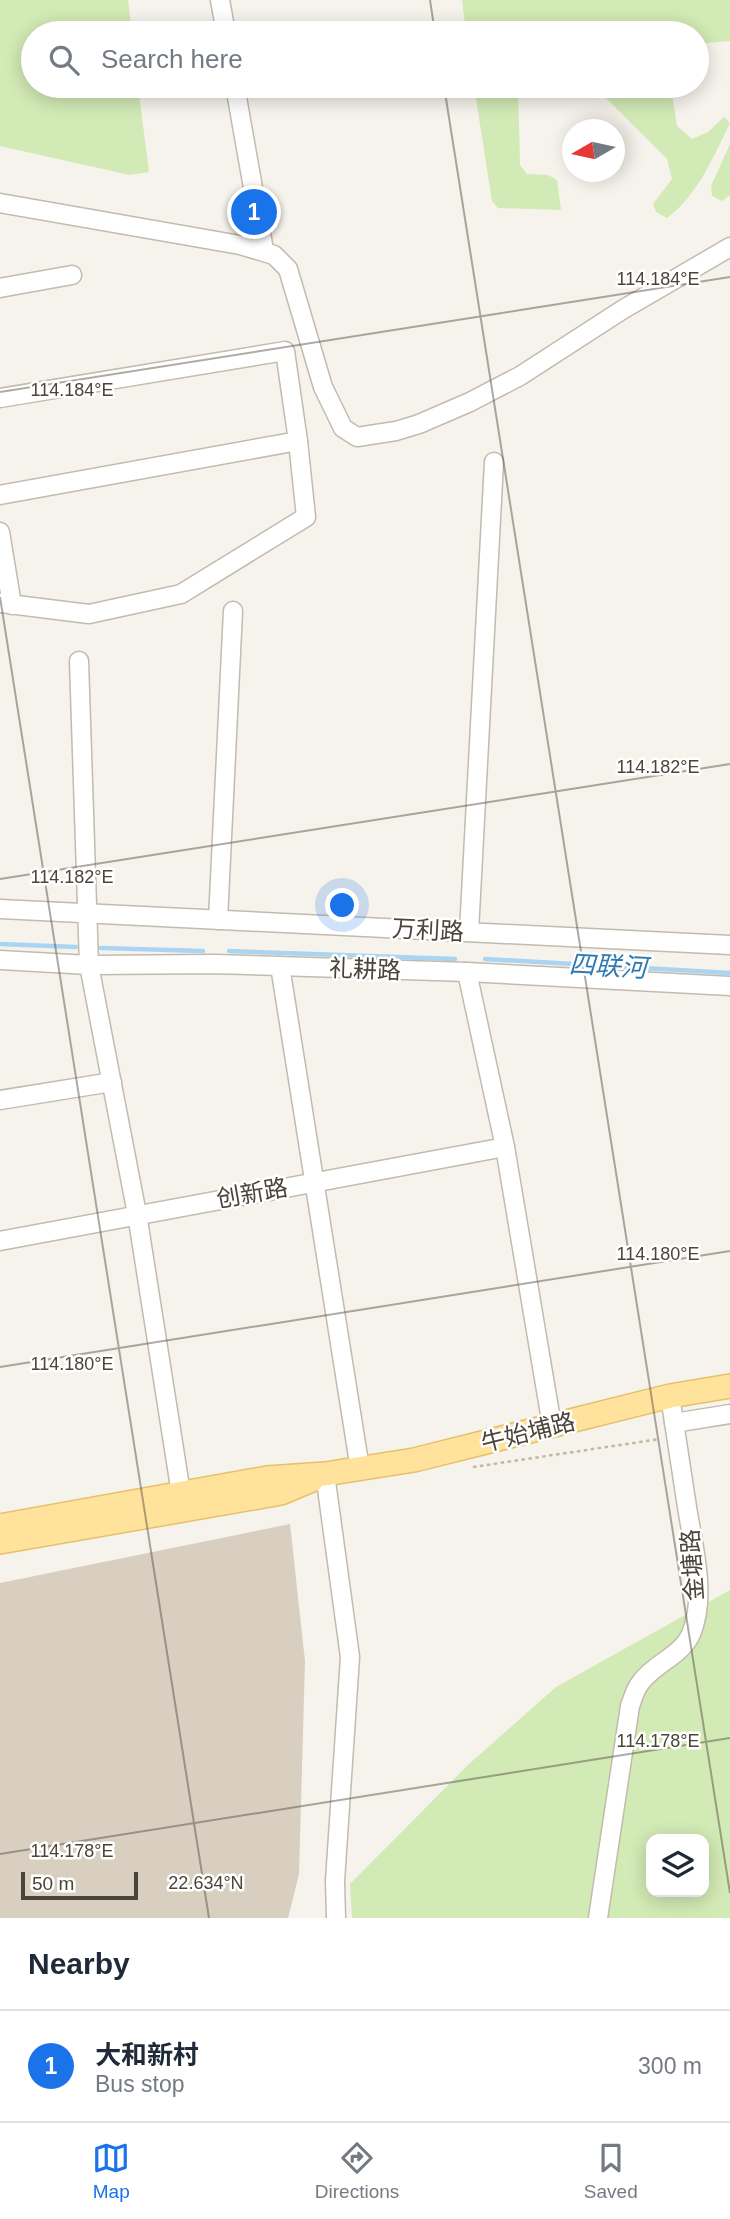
<!DOCTYPE html>
<html lang="en">
<head>
<meta charset="utf-8">
<style>
  body { margin:0; font-family:Helvetica,"Noto Sans SC",sans-serif; background:#f2f2f3; color:#1f2937 }
  .controls { position:absolute; right:21px; bottom:21px; display:grid; overflow:hidden; border-radius:14px; box-shadow:0 4px 18px #0003 }
  .controls button { width:63px; height:63px; display:grid; place-items:center; padding:0; border:0; border-bottom:2px solid #e0e1e3; background:#fff; color:#1f2937; font:35px sans-serif }
  .compass { position:absolute; left:562px; top:119px; width:63px; height:63px; border-radius:50%; background:#fff; box-shadow:0 4px 18px #0003; rotate:261deg }
  .scale { position:absolute; left:21px; bottom:18px; width:117px; box-sizing:border-box; padding-left:7px; border:4px solid #4b4439; border-top:0; font-size:19px; line-height:24px; white-space:nowrap; color:#4b4439; -webkit-text-stroke:5px #fff; paint-order:stroke }
  .you { position:absolute; left:343px; top:906px; width:24px; height:24px; margin:-18px; border:5px solid #fff; border-radius:50%; background:#1a73e8; box-shadow:0 0 0 10px #1a73e833 }
  .badge { display:grid; place-items:center; width:46px; height:46px; border-radius:50%; background:#1a73e8; color:#fff; font-size:23px; font-weight:700 }
  .pin { position:absolute; translate:-50% -50%; border:4px solid #fff; box-shadow:0 2px 7px #0006 }
  .list { margin:0; padding:0; list-style:none }
  h2 { display:flex; justify-content:space-between; align-items:center; height:91px; margin:0; padding:0 28px; font-size:30px }
  h2 small { font-size:23px; font-weight:400; color:#747a83 }
  .list li { display:grid; grid-template-columns:46px 1fr auto; gap:21px; align-items:center; box-sizing:border-box; height:112px; padding:0 28px; border-top:2px solid #e0e1e3 }
  .list b { display:block; font-size:26px; white-space:nowrap }
  .list p { margin:0; font-size:23px; white-space:nowrap; color:#747a83 }
  .list em { font-size:23px; font-style:normal; color:#747a83 }
  .icon { flex:none; width:38px; height:38px; fill:none; stroke:currentColor; stroke-width:2; stroke-linecap:round; stroke-linejoin:round }
  .map { position:relative; flex:none; width:730px; height:1918px; overflow:hidden }
  .search { position:absolute; background:#fff; box-shadow:0 4px 18px #0003; left:21px; right:21px; top:21px; height:77px; display:flex; align-items:center; gap:18px; box-sizing:border-box; padding:0 24px; border-radius:38px; color:#747a83; font-size:26px }
  .sheet { height:203px; background:#fff }
  nav { display:flex; justify-content:space-around; align-items:center; box-sizing:border-box; height:98px; border-top:2px solid #e0e1e3; background:#fff; font-size:19px; color:#747a83 }
  nav a { display:grid; justify-items:center; gap:4px }
  nav .on { color:#1a73e8 }
  .map>svg:first-child { display:block }
  .green { fill:#d2eab5; fill-rule:evenodd }
  .lines { fill:none; stroke-linecap:round; stroke-linejoin:round }
  .stream { stroke:#a9d4f2; stroke-width:4.5 }
  .building { fill:#d8cfc1 }
  .minor-casing { stroke:#c2bbae; stroke-width:21 }
  .major-casing { stroke:#e6c16a; stroke-width:26 }
  .path { stroke:#c4b79f; stroke-width:2.5; stroke-dasharray:3.5 3.5; stroke-linecap:butt }
  .minor { stroke:#fff; stroke-width:18 }
  .major { stroke:#ffe39c; stroke-width:23 }
  .ticks { fill:none; stroke:#4b4439; stroke-width:2; stroke-opacity:0.45 }
  .labels { text-anchor:middle; dominant-baseline:central; stroke-width:5; stroke-linejoin:round; paint-order:stroke }
  .street-label { font-size:24px; fill:#4b4439; stroke:#fff }
  .water-label { font-size:26px; font-style:italic; fill:#2e7ab2; stroke:#fff }
  .ticks-label { font-size:18px; text-anchor:middle; fill:#4b4439; stroke:#fff; stroke-width:5; stroke-linejoin:round; paint-order:stroke }
</style>
</head>
<body>
<div class="map">
<svg width="730" height="1918" viewBox="0 0 730 1918">
  <rect width="100%" height="100%" fill="#f6f3ec"/>
  <!-- green -->
  <g class="green">
    <polygon points="0,0 128,0 132,33 33,33 33,86 138,86 149,172 130,175 0,146"/>
    <polygon points="462,0 730,0 730,41 697,44 697,33 466,33"/>
    <polygon points="474,86 518,86 520,165 527,174 548,175 557,180 561,210 498,208 492,201"/>
    <path d="M 594,86 L 671,86 L 677,126 L 692,139 L 708,132 L 724,117 L 730,123 C 714,156 697,196 667,218 L 656,212 L 653,204 L 672,179 L 667,159 Z"/>
    <polygon points="730,144 730,195 722,201 712,196 711,186"/>
    <path d="M 730,1590 L 730,1918 L 352,1918 L 350,1884 L 468,1765 L 556,1687 ZM 651,1839 L 704,1839 L 704,1892 L 651,1892 Z"/>
  </g>
  <g class="lines">
    <!-- stream -->
    <g class="stream">
      <polyline points="0,944 76,947"/>
      <polyline points="101,948 203,951"/>
      <polyline points="229,951 455,959"/>
      <polyline points="485,959 730,973"/>
    </g>
  </g>
  <!-- building -->
  <polygon class="building" points="290,1524 305,1661 299,1874 288,1918 0,1918 0,1583"/>
  <g class="lines">
    <!-- minor casing -->
    <g class="minor-casing">
      <g id="minor">
        <polyline points="220,0 226,33"/>
        <polyline points="235,86 264,250"/>
        <polyline points="0,203 240,245 274,255 288,269 323,387 343,428 357,437 396,431 419,424 470,402 520,376 622,310 730,247"/>
        <polyline points="0,288 72,275"/>
        <polyline points="0,398 285,351 298,441 306,517 181,594 89,614 0,603"/>
        <polyline points="0,495 298,441"/>
        <polyline points="0,532 12,605"/>
        <polyline points="79,661 89,965 137,1214 183,1506"/>
        <polyline points="0,909 730,945"/>
        <polyline points="218,920 233,611"/>
        <polyline points="469,932 494,462"/>
        <polyline points="0,960 89,965 215,964 467,972 730,986"/>
        <polyline points="280,966 360,1469"/>
        <polyline points="467,972 505,1147 552,1426"/>
        <polyline points="0,1100 112,1082"/>
        <polyline points="0,1241 505,1147"/>
        <polyline points="674,1423 730,1414"/>
        <polyline points="325,1474 350,1657 335,1881 336,1918"/>
        <path d="M 598,1918 L 630,1706 C 633,1698 635,1689 641,1682 C 655,1663 681,1656 691,1634 C 707,1596 693,1546 687,1507 C 681,1470 676,1433 670,1396"/>
      </g>
    </g>
    <!-- major casing -->
    <g class="major-casing">
      <g id="major">
        <polyline points="0,1526 267,1478 325,1474 414,1460 670,1396 730,1386"/>
        <polyline points="0,1542 281,1493 312,1480"/>
      </g>
    </g>
    <!-- path -->
    <polyline class="path" points="473,1467 660,1439"/>
    <!-- minor -->
    <use href="#minor" class="minor"/>
    <!-- major -->
    <use href="#major" class="major"/>
  </g>
  <!-- ticks -->
  <path class="ticks" d="M 430,0 L 435,33M 444,86 L 730,1893M 0,392 L 730,277M 0,597 L 209,1918M 0,879 L 730,764M 0,1367 L 730,1251M 0,1854 L 730,1738"/>
  <g class="labels">
    <!-- street labels -->
    <g class="street-label">
      <text transform="translate(428 930) rotate(3)">万利路</text>
      <text transform="translate(365 969) rotate(2)">礼耕路</text>
      <text transform="translate(252 1193) rotate(-10)">创新路</text>
      <text transform="translate(528 1432) rotate(-14)">牛始埔路</text>
      <text transform="translate(692 1565) rotate(-94)">金塘路</text>
    </g>
    <!-- water labels -->
    <g class="water-label">
      <text transform="translate(608 966) rotate(3)">四联河</text>
    </g>
  </g>
  <g class="ticks-label">
    <text x="658" y="285">114.184°E</text>
    <text x="72" y="396">114.184°E</text>
    <text x="658" y="773">114.182°E</text>
    <text x="72" y="883">114.182°E</text>
    <text x="658" y="1260">114.180°E</text>
    <text x="72" y="1370">114.180°E</text>
    <text x="658" y="1747">114.178°E</text>
    <text x="72" y="1857">114.178°E</text>
    <text x="206" y="1889">22.634°N</text>
  </g>
</svg>
<div class="controls">
<button><svg class="icon" aria-label="layers" viewBox="0 0 24 24"><path d="M12 4l9 5-9 5-9-5zM3 14l9 5 9-5"/></svg></button>
</div>
<svg class="compass" viewBox="-18 -18 36 36"><path d="M0-13l5 13h-10z" fill="#e53935"/><path d="M0 13l5-13h-10z" fill="#747a83"/></svg>
<div class="scale">50 m</div>
<div class="you"></div>
<div class="pin badge" style="left:254px;top:212px">1</div>
<div class="search"><svg class="icon" aria-label="search" viewBox="0 0 24 24"><circle cx="10" cy="10" r="6"/><path d="M15 15l6 6"/></svg>Search here</div>
</div>
<section class="sheet">
<h2>Nearby<small></small></h2>
<ul class="list">
<li><span class="badge">1</span><div><b>大和新村</b><p>Bus stop</p></div><em>300 m</em></li>
</ul>
</section>
<nav>
<a class="on"><svg class="icon" aria-label="map" viewBox="0 0 24 24"><path d="M3 6l6-2 6 2 6-2v14l-6 2-6-2-6 2zM9 4v14M15 6v14"/></svg>Map</a>
<a><svg class="icon" aria-label="directions" viewBox="0 0 24 24"><path d="M12 3l9 9-9 9-9-9zM9 14v-3h6M13 9l2 2-2 2"/></svg>Directions</a>
<a><svg class="icon" aria-label="saved" viewBox="0 0 24 24"><path d="M7 4h10v16l-5-4-5 4z"/></svg>Saved</a>
</nav>
</body>
</html>
